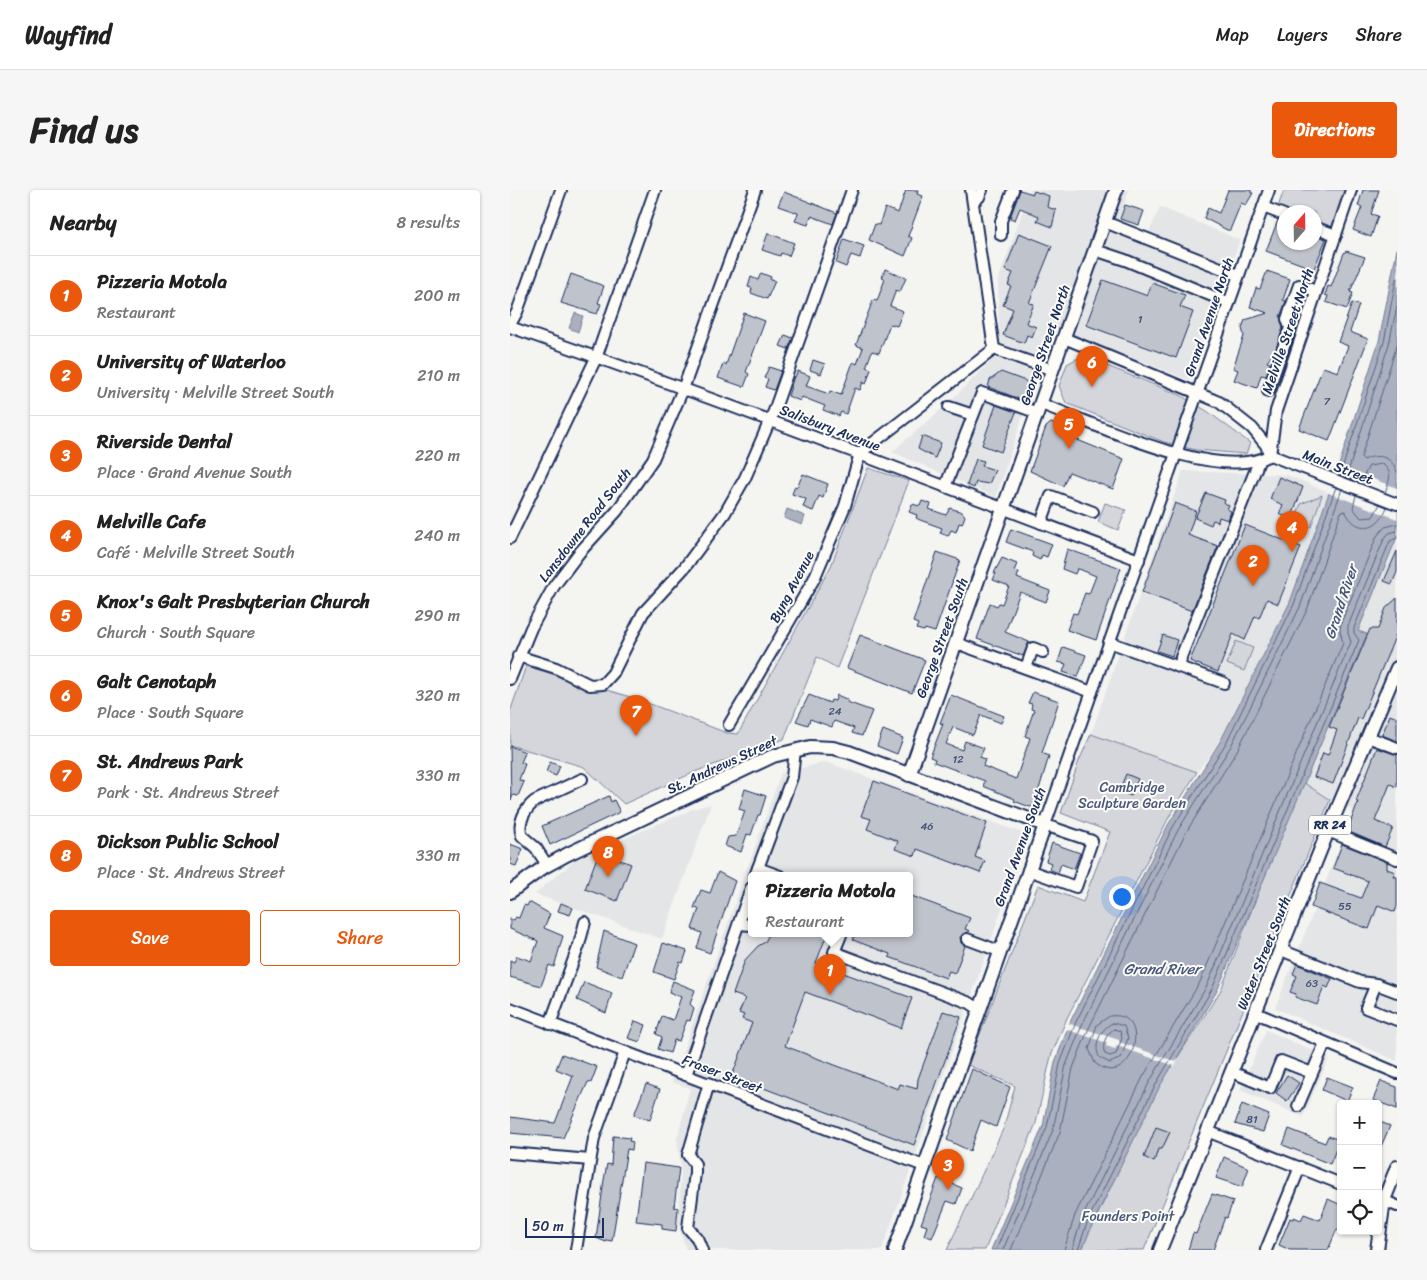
<!DOCTYPE html>
<html lang="en">
<head>
<meta charset="utf-8">
<style>
  body { margin:0; font-family:Sriracha,sans-serif; background:#f6f6f6; color:#222 }
  .controls { position:absolute; right:15px; bottom:15px; display:grid; overflow:hidden; border-radius:5px; box-shadow:0 1px 4px #0004 }
  .controls button { width:45px; height:45px; display:grid; place-items:center; padding:0; border:0; border-bottom:1px solid #e0e0e0; background:#fff; color:#222; font:25px sans-serif }
  .compass { position:absolute; left:767px; top:15px; width:45px; height:45px; border-radius:50%; background:#fff; box-shadow:0 1px 4px #0004; rotate:20deg }
  .scale { position:absolute; left:15px; bottom:12px; width:79px; box-sizing:border-box; padding-left:5px; border:2px solid #1b2f5e; border-top:0; font-size:14px; line-height:18px; white-space:nowrap; color:#1b2f5e; -webkit-text-stroke:4px #fdfcf7; paint-order:stroke }
  .you { position:absolute; left:611px; top:706px; width:18px; height:18px; margin:-12px; border:4px solid #fff; border-radius:50%; background:#1a73e8; box-shadow:0 0 0 8px #1a73e833 }
  .badge { display:grid; place-items:center; width:32px; height:32px; border-radius:50%; background:#ea580c; color:#fff; font-size:16px; font-weight:700 }
  .pin { position:absolute; translate:-50% -41px; filter:drop-shadow(0 1px 2px #0008) }
  .pin::after { content:''; position:absolute; top:26px; width:18px; height:15px; background:inherit; clip-path:polygon(0 0,100% 0,50% 100%) }
  .popup { position:absolute; left:238px; top:682px; width:165px; height:65px; box-sizing:border-box; display:grid; place-content:center; border-radius:5px; background:#fff; filter:drop-shadow(0 1px 4px #0005); font-size:16px; white-space:nowrap; color:#767676 }
  .popup b { font-size:19px; color:#222 }
  .popup::after { content:''; position:absolute; left:50%; top:100%; margin-left:-10px; border:10px solid transparent; border-top-color:#fff }
  .list { margin:0; padding:0; list-style:none }
  h2 { display:flex; justify-content:space-between; align-items:center; height:65px; margin:0; padding:0 20px; font-size:21px }
  h2 small { font-size:16px; font-weight:400; color:#767676 }
  .list li { display:grid; grid-template-columns:32px 1fr auto; gap:15px; align-items:center; box-sizing:border-box; height:80px; padding:0 20px; border-top:1px solid #e0e0e0 }
  .list b { display:block; font-size:19px; white-space:nowrap }
  .list p { margin:0; font-size:16px; white-space:nowrap; color:#767676 }
  .list em { font-size:16px; font-style:normal; color:#767676 }
  .actions { display:flex; gap:10px; padding:15px 20px }
  .actions a { flex:1; padding:11px 0; border:1px solid #ea580c; border-radius:5px; text-align:center; font-size:18px; color:#ea580c }
  .actions .main { background:#ea580c; color:#fff }
  .icon { flex:none; width:28px; height:28px; fill:none; stroke:currentColor; stroke-width:2; stroke-linecap:round; stroke-linejoin:round }
  .map { position:relative; flex:none; width:887px; height:1060px; overflow:hidden; border-radius:5px }
  header { display:flex; align-items:center; gap:30px; box-sizing:border-box; height:70px; padding:0 25px; background:#fff; border-bottom:1px solid #e0e0e0 }
  header strong { font-size:24px }
  nav { display:flex; gap:28px; margin-inline-start:auto; font-size:18px }
  .intro { display:flex; align-items:center; justify-content:space-between; box-sizing:border-box; height:120px; padding:0 30px }
  h1 { margin:0; font-size:35px }
  .button { padding:12px 22px; border-radius:5px; background:#ea580c; color:#fff; font-size:18px; font-weight:700 }
  main { display:flex; gap:30px; padding:0 30px }
  aside { flex:1; background:#fff; border-radius:5px; box-shadow:0 1px 4px #0004 }
  .map>svg:first-child { display:block }
  .built { fill:#e4e5e6; fill-rule:evenodd }
  .green { fill:#d4d6db; stroke:#78829c }
  .water { fill:#aab0bf; stroke:#717c98 }
  .pier { fill:#f4f4f1 }
  .lines { fill:none; stroke-linecap:round; stroke-linejoin:round }
  .shore { stroke:#546385; stroke-width:1 }
  .building { fill:#bfc3cc; stroke:#1b2f5e }
  .minor-casing { stroke:#1b2f5e; stroke-width:14 }
  .major-casing { stroke:#1b2f5e; stroke-width:16 }
  .minor { stroke:#fdfcf7; stroke-width:10 }
  .major { stroke:#fdfcf7; stroke-width:12 }
  .labels { text-anchor:middle; dominant-baseline:central; stroke-width:4; stroke-linejoin:round; paint-order:stroke }
  .number-label { font-size:11px; fill:#44547a }
  .shield { fill:#fdfcf7; stroke:#5f6c8c; stroke-width:1 }
  .shield-label { font-size:12px; font-weight:bold; fill:#1b2f5e }
  .street-label { font-size:14px; fill:#1b2f5e; stroke:#fdfcf7 }
  .park-label { font-size:14px; fill:#49597d; stroke:#fdfcf7 }
  .water-label { font-size:15px; font-style:italic; fill:#46567b; stroke:#fdfcf7 }
</style>
</head>
<body>
<header>
<strong>Wayfind</strong>
<nav><a>Map</a><a>Layers</a><a>Share</a></nav>
</header>
<div class="intro"><h1>Find us</h1><a class="button">Directions</a></div>
<main>
<aside>
<h2>Nearby<small>8 results</small></h2>
<ul class="list">
<li><span class="badge">1</span><div><b>Pizzeria Motola</b><p>Restaurant</p></div><em>200 m</em></li>
<li><span class="badge">2</span><div><b>University of Waterloo</b><p>University · Melville Street South</p></div><em>210 m</em></li>
<li><span class="badge">3</span><div><b>Riverside Dental</b><p>Place · Grand Avenue South</p></div><em>220 m</em></li>
<li><span class="badge">4</span><div><b>Melville Cafe</b><p>Café · Melville Street South</p></div><em>240 m</em></li>
<li><span class="badge">5</span><div><b>Knox's Galt Presbyterian Church</b><p>Church · South Square</p></div><em>290 m</em></li>
<li><span class="badge">6</span><div><b>Galt Cenotaph</b><p>Place · South Square</p></div><em>320 m</em></li>
<li><span class="badge">7</span><div><b>St. Andrews Park</b><p>Park · St. Andrews Street</p></div><em>330 m</em></li>
<li><span class="badge">8</span><div><b>Dickson Public School</b><p>Place · St. Andrews Street</p></div><em>330 m</em></li>
</ul>
<div class="actions"><a class="main">Save</a><a>Share</a></div>
</aside>
<div class="map">
<svg width="887" height="1060" viewBox="0 0 887 1060">
  <rect width="100%" height="100%" fill="#f4f4f1"/>
  <filter id="ink" filterUnits="userSpaceOnUse"><feTurbulence type="fractalNoise" baseFrequency=".02" numOctaves="2"/><feDisplacementMap in="SourceGraphic" scale="10" xChannelSelector="R" yChannelSelector="G"/><feConvolveMatrix kernelMatrix="1 2 1 2 8 2 1 2 1" color-interpolation-filters="sRGB"/></filter>
  <g filter="url(#ink)">
    <!-- built -->
    <g class="built">
      <polygon points="520,0 619,0 608,32 639,42 650,17 730,50 679,190 542,137 486,307 382,262 433,218 480,172 489,143 488,91"/>
      <polygon points="673,281 777,285 819,302 780,412 711,550 687,582 581,544"/>
      <polygon points="887,347 887,871 765,818 844,621 820,610 791,591 857,445 848,441"/>
      <path d="M 316,572 L 518,645 L 372,1060 L 176,1060 L 168,1033 L 171,979 L 167,949 L 180,898 L 162,892 L 271,583 ZM 241,686 L 399,686 L 399,744 L 241,744 Z"/>
      <polygon points="201,614 152,749 25,704 65,670 183,619"/>
      <polygon points="756,840 819,868 793,927 730,900"/>
    </g>
    <!-- green -->
    <g class="green">
      <polygon points="774,0 836,0 822,38 805,31 804,22 782,22 768,17"/>
      <polygon points="572,166 670,205 697,221 740,253 736,264 686,260 654,252 556,213 549,196 557,174"/>
      <polygon points="358,278 399,291 327,478 307,467 274,549 187,581 114,614 74,577 0,555 0,522 16,476 127,509 217,543 228,544 321,376"/>
      <polygon points="812,305 801,337 798,336 792,345 785,342 783,334 791,314"/>
      <polygon points="595,313 616,320 608,340 588,332"/>
      <polygon points="726,451 743,458 734,481 717,474"/>
      <polygon points="581,544 687,582 658,629 557,828 541,866 526,933 475,1060 437,1060 494,937 505,896 458,875 528,695 573,712 600,642 551,623 569,571"/>
      <polygon points="791,591 820,610 634,1060 571,1060 646,901 711,800"/>
    </g>
    <!-- water -->
    <g class="water">
      <polygon points="887,59 887,347 848,441 857,444 707,801 650,896 583,1033 572,1060 481,1060 533,936 545,872 561,830 658,635 711,550 780,412 829,275 869,151"/>
      <polygon points="65,123 73,126 68,142 59,138"/>
      <polygon points="277,319 295,326 292,335 274,328"/>
    </g>
    <!-- pier -->
    <g class="pier">
      <polygon points="826,275 887,298 887,329 816,302"/>
      <polygon points="557,833 609,850 609,852 667,872 665,876 607,856 605,859 596,856 597,853 555,839"/>
    </g>
    <g class="lines">
      <!-- shore -->
      <g class="shore">
        <path d="M 887,155 L 851,267 L 854,270 C 868,263 882,266 887,282"/>
        <polyline points="830,285 874,152 887,84"/>
        <polyline points="836,288 879,154 887,116"/>
        <path d="M 850,293 L 859,276 L 872,274 C 884,282 879,291 875,303"/>
        <polyline points="846,305 843,318 851,328 863,327 870,314"/>
        <path d="M 600,826 C 645,819 622,904 585,873 L 579,859 L 587,835 Z"/>
        <path d="M 603,833 L 614,836 L 618,848 L 611,868 L 600,873 L 590,868 C 582,857 591,837 603,833 Z"/>
        <path d="M 604,839 L 610,841 L 612,848 L 606,864 L 600,866 L 595,864 C 591,856 596,843 604,839 Z"/>
        <polyline points="486,1060 537,937 550,874 566,832 663,637 716,553 784,414 826,297"/>
        <polyline points="493,1060 543,940 556,875 572,835 668,640 721,556 790,417 832,299"/>
        <path d="M 501,1060 L 550,942 L 563,878 L 579,838 L 675,644 L 728,559 L 797,420 L 831,322 L 835,321 C 847,345 869,340 877,317"/>
        <polyline points="554,1060 565,1025 633,887 690,792 833,453 830,441 831,433 867,346 875,337 887,334"/>
        <polyline points="562,1060 572,1028 640,891 697,796 841,452 838,443 838,436 874,349 879,343 887,341"/>
        <polyline points="568,1060 578,1030 646,894 702,799 849,450 844,443 844,438 880,351 887,348"/>
      </g>
    </g>
    <!-- building -->
    <g class="building">
      <polygon points="396,0 408,0 407,4 413,6 398,46 402,48 395,66 359,50 365,34 369,35 375,18 388,23"/>
      <polygon points="510,0 523,4 524,1 539,6 537,17 546,20 542,37 527,31 529,26 510,18 505,30 500,28"/>
      <polygon points="718,0 741,0 741,3 743,3 736,15 731,13 720,40 717,40 694,28 698,18 709,23"/>
      <polygon points="853,0 869,0 861,24 868,26 861,47 843,40 852,17 848,16"/>
      <polygon points="274,2 327,23 323,34 301,26 298,35 285,31 288,23 268,16"/>
      <polygon points="615,15 634,21 629,35 610,29"/>
      <polygon points="768,30 774,33 774,52 804,52 804,45 816,49 804,79 756,61"/>
      <polygon points="258,43 284,53 279,66 271,63 270,66 252,60"/>
      <polygon points="509,43 542,56 519,113 524,114 516,133 526,137 522,147 517,145 514,153 493,145 503,119 493,115 501,96 498,95 503,83 495,80"/>
      <polygon points="334,49 354,56 350,68 341,65 336,77 326,73"/>
      <polygon points="836,61 855,67 840,102 843,103 837,119 816,112 818,106 815,105 818,96 821,97 834,63"/>
      <polygon points="375,79 396,88 390,102 386,100 380,116 393,121 387,136 380,134 369,163 362,161 356,177 361,179 356,194 353,192 350,200 345,198 336,224 331,222 329,226 313,220 315,216 292,207 290,211 278,206 284,186 285,187 288,181 300,186 296,196 319,204 320,201 331,205 343,172 347,174 353,158 346,155 363,110 367,111 375,89 372,88"/>
      <polygon points="757,81 780,89 773,110 776,111 770,127 773,138 766,159 757,172 760,173 756,186 751,185 747,198 724,190 728,180 723,178 734,146 732,138 735,130 758,123 740,117 746,98 750,99"/>
      <polygon points="251,83 261,87 260,90 265,91 257,109 241,103 242,98 238,97 241,87 248,90"/>
      <polygon points="61,84 94,96 88,113 91,114 87,124 51,113"/>
      <polygon points="593,90 635,105 637,106 642,93 675,105 670,117 683,122 666,168 576,135"/>
      <polygon points="842,113 849,115 840,142 858,149 819,251 789,239 813,177 828,182 838,156 828,152"/>
      <polygon points="234,123 255,131 236,182 239,184 234,197 208,188 213,174 216,175"/>
      <polygon points="275,145 283,148 278,159 270,156"/>
      <polygon points="303,170 315,174 311,184 300,180"/>
      <polygon points="259,177 271,181 264,200 255,197 258,189 254,188"/>
      <polygon points="491,182 518,192 512,210 478,197 480,190"/>
      <polygon points="486,215 506,222 491,262 472,255"/>
      <polygon points="541,233 567,242 565,249 614,269 603,299 559,282 553,296 520,281 536,237"/>
      <polygon points="412,246 431,253 425,268 408,259"/>
      <polygon points="466,269 474,271 472,276 485,280 479,294 466,292 464,298 457,295"/>
      <polygon points="293,284 318,294 313,308 309,306 303,321 293,317 296,309 282,304 285,296 287,297"/>
      <polygon points="769,287 793,297 781,329 769,324 773,315 760,309"/>
      <polygon points="696,303 715,310 714,313 719,315 717,319 721,321 718,330 709,327 708,332 703,330 701,335 685,328"/>
      <polygon points="412,311 421,314 419,319 436,325 440,318 452,322 455,326 452,334 449,333 446,342 441,340 438,346 430,343 432,338 410,330 406,328 407,325 399,322 402,314 410,316"/>
      <polygon points="665,313 686,321 678,345 708,356 682,421 632,402"/>
      <polygon points="735,335 791,357 768,414 757,409 749,428 745,426 735,450 723,444 708,482 680,471"/>
      <polygon points="501,339 542,354 537,367 532,365 530,370 522,366 523,362 496,352"/>
      <polygon points="557,359 611,378 586,450 557,440 563,423 567,424 575,403 579,404 586,386 569,379 567,379 565,384 552,379"/>
      <polygon points="887,361 887,382 882,394 874,391"/>
      <polygon points="427,362 450,370 425,442 415,439 414,441 406,439 408,434 403,432"/>
      <polygon points="492,368 507,374 504,381 509,382 507,388 540,401 536,412 510,402 495,442 519,452 513,466 467,449 480,413 487,416 489,413 492,414 499,396 483,390 486,383 484,383"/>
      <polygon points="887,408 887,442 851,529 848,528 823,594 804,587 813,563 818,565 827,540 819,537 860,439 868,439 876,418"/>
      <polygon points="350,445 415,470 402,503 337,478"/>
      <polygon points="653,445 667,450 662,466 647,461"/>
      <polygon points="553,457 576,465 568,487 553,482 556,474 548,472"/>
      <polygon points="523,502 549,511 532,563 539,566 524,616 520,617 504,611 505,609 473,596 475,591 424,572 425,569 420,567 433,534 430,533 441,505 494,526 491,533 471,525 463,545 443,537 436,554 452,560 455,551 474,558 470,567 475,569 473,576 506,589 520,548 515,546 524,520 521,519 522,514 518,513"/>
      <polygon points="299,505 320,513 321,510 325,511 327,505 338,510 337,512 362,521 352,546 342,543 344,538 324,531 322,537 300,529 298,535 286,531"/>
      <polygon points="880,525 887,528 887,551 872,545"/>
      <polygon points="373,540 393,548 387,564 367,556"/>
      <polygon points="0,556 15,562 11,573 15,574 9,590 14,592 8,606 3,605 1,611"/>
      <polygon points="867,558 887,565 887,597 880,594 865,631 883,638 875,657 837,641 848,612 846,611"/>
      <polygon points="40,572 50,576 46,586 36,582"/>
      <polygon points="616,584 628,589 621,606 609,601"/>
      <polygon points="364,591 477,633 465,667 475,671 470,683 407,659 405,666 385,659 388,651 357,639 361,629 351,626"/>
      <polygon points="235,599 256,606 250,625 248,625 241,645 237,644 231,662 215,656 218,647 226,646 235,621 229,619"/>
      <polygon points="99,606 101,612 104,610 110,622 40,655 32,636"/>
      <polygon points="542,653 570,663 564,679 551,674 548,683 539,679 541,673 536,671"/>
      <polygon points="0,654 13,659 6,676 0,674"/>
      <polygon points="832,654 877,672 877,679 885,682 883,686 887,687 887,716 885,722 868,715 859,739 801,717 810,693 851,708 858,691 823,678"/>
      <polygon points="89,662 121,674 107,711 75,699"/>
      <polygon points="208,682 225,691 200,763 187,758 192,743 182,739 189,719 184,718 191,700 200,703"/>
      <polygon points="399,705 460,728 455,739 460,741 450,747 451,753 455,756 445,783 439,781 436,788 379,767 380,764 343,750 345,744 399,744"/>
      <polygon points="19,712 40,724 34,738 53,746 44,777 39,775 31,796 0,787 0,770 4,772 7,766 21,771 28,751 0,739 0,729 4,730 6,727 9,728 14,715 17,716"/>
      <polygon points="51,713 63,718 60,725 48,721"/>
      <polygon points="94,741 124,753 112,787 86,777"/>
      <polygon points="259,744 317,744 306,773 402,808 391,838 295,802 275,856 388,899 390,894 407,899 408,889 433,821 451,827 404,955 222,886 242,833 232,829 234,825 229,823 235,808 223,804 235,770 248,756 255,752"/>
      <polygon points="153,753 177,761 173,773 170,772 164,789 144,782"/>
      <polygon points="787,774 822,789 818,798 814,796 807,815 785,807 786,804 780,802 787,786 783,784"/>
      <polygon points="163,791 185,800 180,814 184,818 180,831 177,830 169,851 164,850 160,863 148,859 152,847 146,844 152,826 163,830 171,807 159,802"/>
      <polygon points="74,792 102,803 96,823 67,810"/>
      <polygon points="125,831 136,835 130,852 118,848"/>
      <polygon points="52,864 87,877 81,893 78,892 53,948 0,943 0,927 45,933 63,886 46,879"/>
      <polygon points="462,879 500,897 486,937 471,930 460,961 437,950"/>
      <polygon points="777,885 789,893 777,911 766,903"/>
      <polygon points="817,887 843,897 837,911 812,900"/>
      <polygon points="871,891 887,897 887,919 863,910"/>
      <polygon points="136,894 150,899 140,930 124,925"/>
      <polygon points="732,914 759,925 753,942 725,934"/>
      <polygon points="868,931 880,936 868,963"/>
      <polygon points="646,937 660,942 652,959 648,959 644,972 634,967"/>
      <polygon points="779,939 815,953 818,946 830,950 820,974 773,955"/>
      <polygon points="103,946 120,948 119,951 123,952 122,960 117,959 102,1051 96,1050 96,1052 86,1048 94,990 97,974 101,975"/>
      <polygon points="714,967 739,978 732,997 706,988"/>
      <polygon points="133,973 169,978 164,1017 168,1018 166,1041 152,1039 152,1034 126,1031"/>
      <polygon points="428,988 452,998 446,1014 437,1011 422,1048 414,1045 417,1036 411,1034"/>
      <polygon points="702,1004 723,1011 717,1028 715,1027 703,1060 678,1060 683,1043 686,1044"/>
      <polygon points="818,1009 831,1015 831,1041 827,1039 818,1060 780,1060 769,1055 780,1028 783,1029 784,1027 791,1030 794,1024 810,1030"/>
    </g>
    <g class="lines">
      <!-- minor casing -->
      <g class="minor-casing">
        <g id="minor">
          <polyline points="461,0 484,159"/>
          <polyline points="463,12 469,7 472,0"/>
          <polyline points="753,17 774,25"/>
          <polyline points="595,32 728,85"/>
          <polyline points="804,37 826,45"/>
          <polyline points="491,45 491,31 503,0"/>
          <polyline points="585,60 615,70 719,113"/>
          <polyline points="0,135 7,122 51,0"/>
          <path d="M 0,137 C 211,210 420,291 629,370"/>
          <polyline points="554,148 709,212 742,238 756,255 759,264"/>
          <polyline points="484,159 543,180"/>
          <polyline points="758,201 780,138 777,129 789,95 806,101"/>
          <path d="M 531,214 C 584,233 709,294 760,265"/>
          <polyline points="439,217 463,225"/>
          <polyline points="350,263 484,159"/>
          <polyline points="760,265 766,221 841,0"/>
          <polyline points="760,265 887,314"/>
          <polyline points="435,297 472,203 528,223"/>
          <polyline points="531,333 541,306 583,322"/>
          <polyline points="0,348 86,168 145,0"/>
          <polyline points="599,452 714,493"/>
          <polyline points="446,453 582,502"/>
          <polyline points="8,466 46,478 80,495 93,494 103,483 133,423 175,377 215,323 235,288 264,221 342,0"/>
          <polyline points="670,477 671,467 749,271"/>
          <polyline points="516,478 523,458 533,462"/>
          <polyline points="0,489 21,438 44,396 69,363 107,321 143,269 173,199 245,0"/>
          <polyline points="219,535 304,389 335,316 350,263"/>
          <polyline points="858,547 887,558"/>
          <polyline points="818,641 887,669"/>
          <path d="M 37,675 L 26,658 L 12,646 C 7,633 15,619 25,611 L 72,589"/>
          <polyline points="248,678 270,686"/>
          <polyline points="518,680 566,697 582,651 535,635 759,0"/>
          <polyline points="245,686 282,587 285,560"/>
          <polyline points="229,734 241,735"/>
          <polyline points="331,745 324,762 460,813 469,819"/>
          <polyline points="457,749 489,761"/>
          <polyline points="771,760 850,792 866,794 887,802"/>
          <polyline points="866,794 856,818 887,830"/>
          <polyline points="0,818 414,976"/>
          <polyline points="746,823 887,883"/>
          <polyline points="40,834 69,755 75,732"/>
          <polyline points="722,882 760,898 771,871 802,883"/>
          <polyline points="176,885 241,698"/>
          <polyline points="788,916 815,853"/>
          <polyline points="697,941 831,994"/>
          <polyline points="0,963 80,970"/>
          <polyline points="868,1008 887,1016"/>
          <polyline points="66,1060 84,948 115,862"/>
          <polyline points="192,1060 187,1048 178,1038 185,983 185,974 178,965 199,893"/>
          <polyline points="756,1060 790,977"/>
        </g>
      </g>
      <!-- major casing -->
      <g class="major-casing">
        <g id="major">
          <polyline points="399,585 606,0"/>
          <polyline points="0,702 34,677 58,664 263,566 300,557 323,558 339,562 535,635 385,1060"/>
          <polyline points="650,1060 818,641 887,478"/>
          <polyline points="867,1060 874,1010 887,977"/>
        </g>
      </g>
      <!-- minor -->
      <use href="#minor" class="minor"/>
      <!-- major -->
      <use href="#major" class="major"/>
    </g>
  </g>
  <g class="labels">
    <!-- number labels -->
    <g class="number-label">
      <text x="630" y="129">1</text>
      <text x="817" y="211">7</text>
      <text x="325" y="521">24</text>
      <text x="448" y="569">12</text>
      <text x="417" y="636">46</text>
      <text x="835" y="716">55</text>
      <text x="802" y="793">63</text>
      <text x="742" y="929">81</text>
    </g>
    <!-- shield labels -->
    <rect class="shield" x="799" y="625.5" width="42" height="19" rx="4"/>
    <g class="shield-label">
      <text x="820" y="635">RR 24</text>
    </g>
    <!-- street labels -->
    <g class="street-label">
      <text transform="translate(699 127) rotate(-71)">Grand Avenue North</text>
      <text transform="translate(778 141) rotate(-71)">Melville Street North</text>
      <text transform="translate(535 155) rotate(-71)">George Street North</text>
      <text transform="translate(320 238) rotate(21)">Salisbury Avenue</text>
      <text transform="translate(828 277) rotate(21)">Main Street</text>
      <text transform="translate(75 335) rotate(-52)">Lansdowne Road South</text>
      <text transform="translate(282 397) rotate(-62)">Byng Avenue</text>
      <text transform="translate(432 448) rotate(-70)">George Street South</text>
      <text transform="translate(212 575) rotate(-25)">St. Andrews Street</text>
      <text transform="translate(510 657) rotate(-70)">Grand Avenue South</text>
      <text transform="translate(754 763) rotate(-68)">Water Street South</text>
      <text transform="translate(212 884) rotate(21)">Fraser Street</text>
    </g>
    <!-- park labels -->
    <g class="park-label">
      <text x="622" y="597">Cambridge<tspan x="622" dy="16">Sculpture Garden</tspan></text>
      <text x="618" y="1026">Founders Point</text>
    </g>
    <!-- water labels -->
    <g class="water-label">
      <text transform="translate(831 412) rotate(-72)">Grand River</text>
      <text x="652" y="779">Grand River</text>
    </g>
  </g>
</svg>
<div class="controls">
<button>+</button>
<button>−</button>
<button><svg class="icon" aria-label="locate" viewBox="0 0 24 24"><circle cx="12" cy="12" r="6"/><path d="M12 2v4M12 18v4M2 12h4M18 12h4"/></svg></button>
</div>
<svg class="compass" viewBox="-18 -18 36 36"><path d="M0-13l5 13h-10z" fill="#e53935"/><path d="M0 13l5-13h-10z" fill="#767676"/></svg>
<div class="scale">50 m</div>
<div class="you"></div>
<div class="pin badge" style="left:320px;top:805px">1</div>
<div class="popup"><b>Pizzeria Motola</b>Restaurant</div>
<div class="pin badge" style="left:743px;top:396px">2</div>
<div class="pin badge" style="left:438px;top:1000px">3</div>
<div class="pin badge" style="left:782px;top:362px">4</div>
<div class="pin badge" style="left:559px;top:259px">5</div>
<div class="pin badge" style="left:582px;top:197px">6</div>
<div class="pin badge" style="left:126px;top:546px">7</div>
<div class="pin badge" style="left:98px;top:687px">8</div>
</div>
</main>
</body>
</html>
